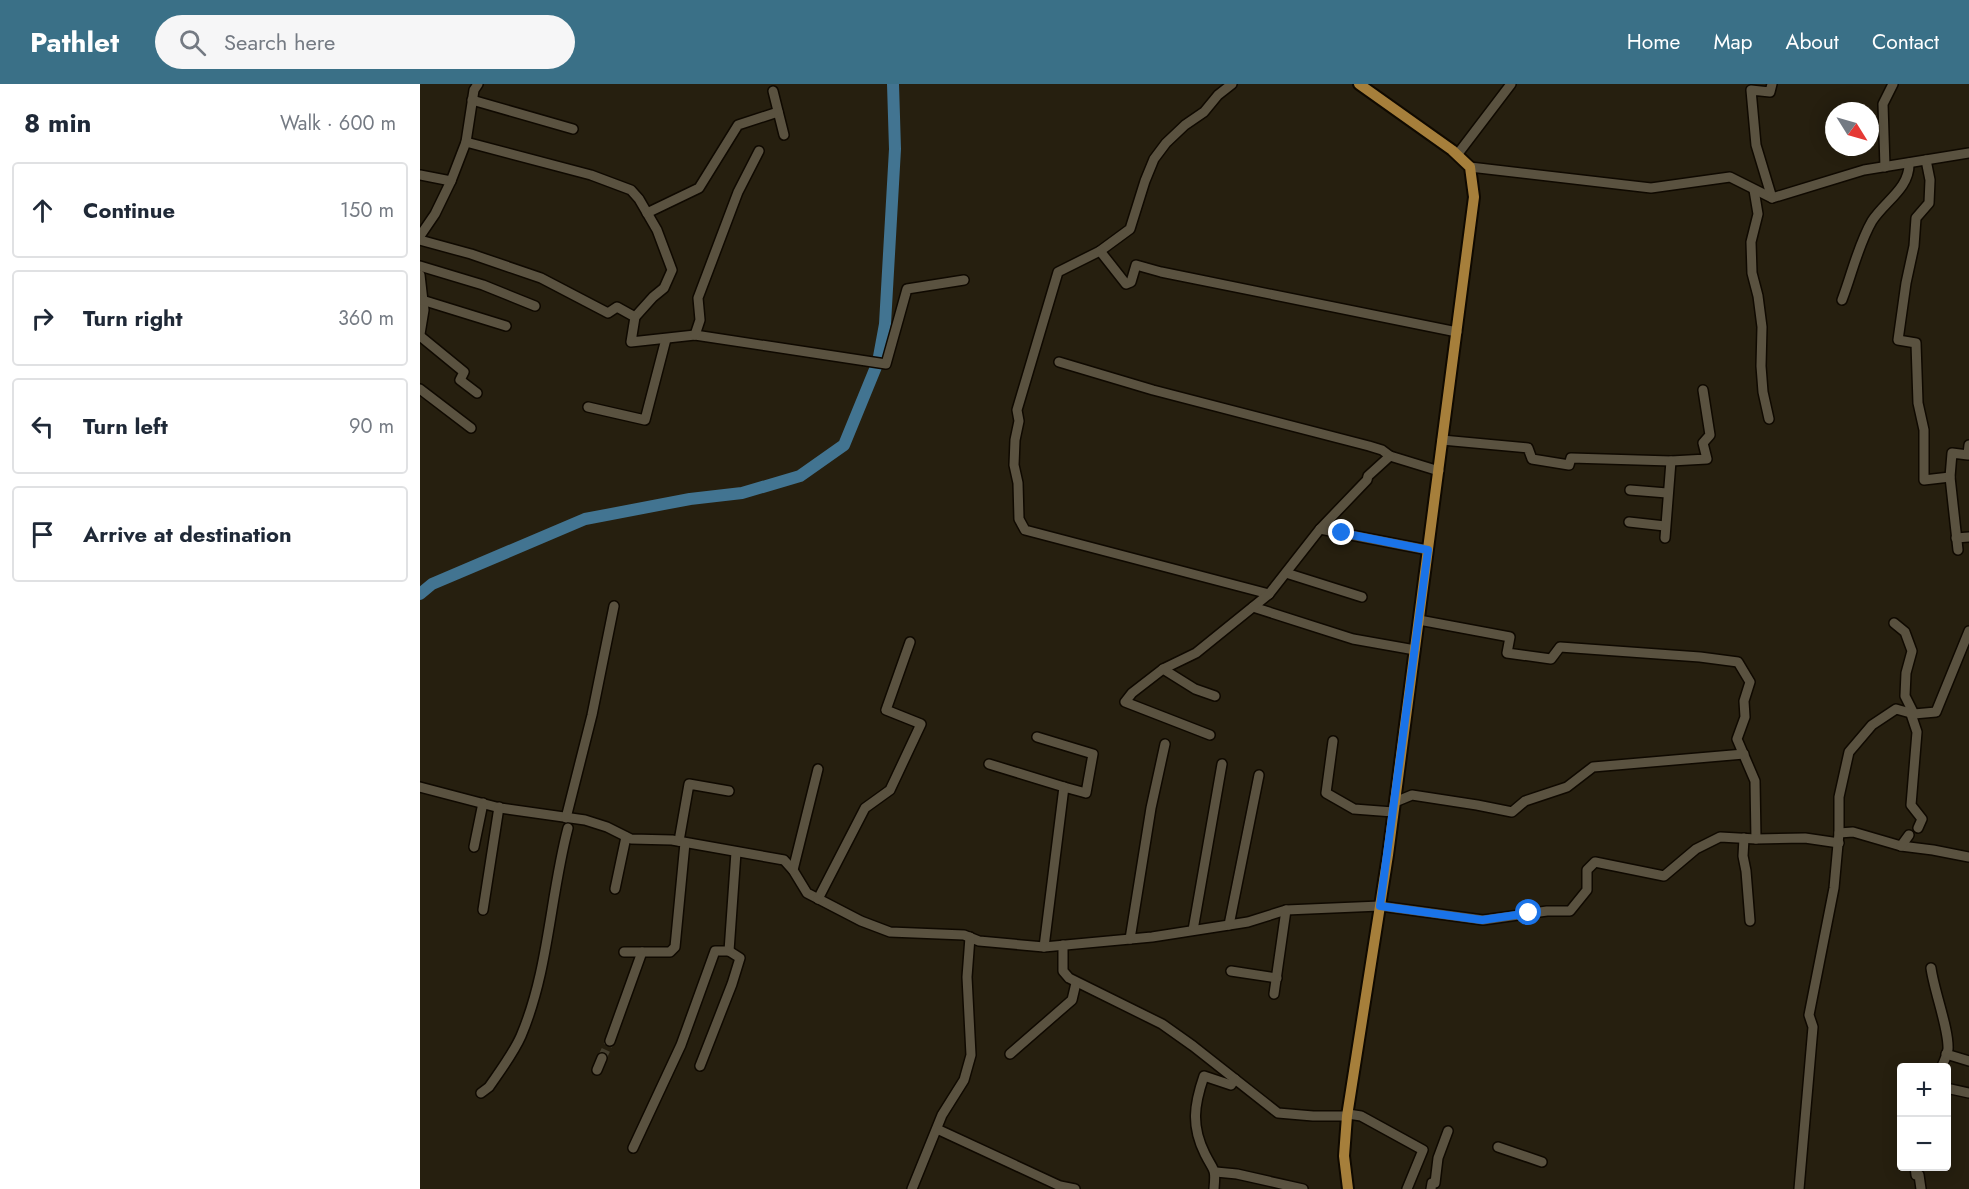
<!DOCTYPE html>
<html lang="en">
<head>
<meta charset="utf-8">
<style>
  body { margin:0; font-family:Jost,sans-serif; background:#f6f6f7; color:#1f2937 }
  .controls { position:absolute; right:18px; bottom:18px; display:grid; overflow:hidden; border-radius:6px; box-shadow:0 3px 15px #0003 }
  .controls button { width:54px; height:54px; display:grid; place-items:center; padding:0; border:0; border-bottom:2px solid #e0e1e3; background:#fff; color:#1f2937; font:30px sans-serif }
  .compass { position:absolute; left:1405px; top:18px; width:54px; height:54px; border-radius:50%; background:#fff; box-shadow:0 3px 15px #0003; rotate:127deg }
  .stop { position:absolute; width:18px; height:18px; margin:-14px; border:4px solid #1a73e8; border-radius:50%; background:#fff }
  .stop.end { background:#1a73e8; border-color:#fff; box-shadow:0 2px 6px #0008 }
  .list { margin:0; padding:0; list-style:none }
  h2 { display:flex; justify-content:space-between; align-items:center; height:78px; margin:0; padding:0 24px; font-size:26px }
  h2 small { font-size:20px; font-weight:400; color:#747a83 }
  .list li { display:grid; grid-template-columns:39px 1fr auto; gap:18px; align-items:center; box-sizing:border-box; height:96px; margin:0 12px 12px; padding:0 12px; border:2px solid #e0e1e3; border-radius:6px }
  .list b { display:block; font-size:22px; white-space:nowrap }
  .list em { font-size:20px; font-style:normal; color:#747a83 }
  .icon { flex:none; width:33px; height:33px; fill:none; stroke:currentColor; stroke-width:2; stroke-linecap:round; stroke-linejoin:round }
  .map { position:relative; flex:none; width:1549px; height:1105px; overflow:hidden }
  header { display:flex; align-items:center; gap:36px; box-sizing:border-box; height:84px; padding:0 30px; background:#3a7087; color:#fff }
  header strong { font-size:28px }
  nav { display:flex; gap:33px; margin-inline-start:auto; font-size:21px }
  .search { width:420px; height:54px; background:#f6f6f7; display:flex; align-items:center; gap:15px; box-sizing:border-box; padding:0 21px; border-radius:33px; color:#747a83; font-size:22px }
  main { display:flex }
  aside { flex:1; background:#fff }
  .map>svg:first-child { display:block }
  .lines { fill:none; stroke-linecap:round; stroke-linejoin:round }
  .river { stroke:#427491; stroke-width:12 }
  .minor-tunnel { stroke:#443e2e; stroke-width:9; stroke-dasharray:9 4.5; stroke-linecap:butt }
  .minor-casing { stroke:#0f0900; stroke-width:12 }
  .major-casing { stroke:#0f0900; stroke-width:14 }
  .minor { stroke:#5a5240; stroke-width:9 }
  .major { stroke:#a67f3b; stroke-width:10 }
  .route { stroke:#1a73e8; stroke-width:8 }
</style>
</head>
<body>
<header>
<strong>Pathlet</strong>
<div class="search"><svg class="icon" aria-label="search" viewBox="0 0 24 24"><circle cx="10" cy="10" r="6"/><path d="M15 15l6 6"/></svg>Search here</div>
<nav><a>Home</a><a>Map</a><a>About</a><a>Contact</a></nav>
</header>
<main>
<aside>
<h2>8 min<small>Walk · 600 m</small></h2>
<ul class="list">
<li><svg class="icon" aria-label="ahead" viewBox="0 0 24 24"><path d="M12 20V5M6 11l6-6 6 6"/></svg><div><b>Continue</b></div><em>150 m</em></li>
<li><svg class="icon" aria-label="right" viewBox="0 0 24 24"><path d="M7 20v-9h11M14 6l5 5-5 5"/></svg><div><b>Turn right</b></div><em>360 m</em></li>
<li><svg class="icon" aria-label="left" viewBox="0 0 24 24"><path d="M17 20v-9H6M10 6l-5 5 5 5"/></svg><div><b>Turn left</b></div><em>90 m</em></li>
<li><svg class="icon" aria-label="arrive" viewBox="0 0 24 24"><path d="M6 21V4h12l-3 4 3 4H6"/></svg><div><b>Arrive at destination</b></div></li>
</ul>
</aside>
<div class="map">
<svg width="1549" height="1105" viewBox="0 0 1549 1105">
  <rect width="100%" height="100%" fill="#261f0f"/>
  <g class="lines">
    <!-- river -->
    <polyline class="river" points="0,510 12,500 165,435 270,415 322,409 380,392 424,361 458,278 465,240 475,65 473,0"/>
    <!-- minor-tunnel -->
    <polyline class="minor-tunnel" points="182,974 190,957"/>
    <!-- minor casing -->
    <g class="minor-casing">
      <g id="minor">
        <polyline points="353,7 364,51"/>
        <polyline points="52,16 153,45"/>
        <polyline points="46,58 171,91 211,106 219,115 237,146 252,186 244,204 233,213 215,233 211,258 275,251 466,280 487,205 544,196"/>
        <polyline points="1037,71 1091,0"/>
        <polyline points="1506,76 1510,96 1509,119 1496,134 1494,162 1486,199 1478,256 1496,259 1498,319 1504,346 1504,396 1530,393"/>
        <polyline points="1050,83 1231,104 1310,93 1352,114 1444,86 1549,69"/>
        <polyline points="1465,83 1463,20 1473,0"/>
        <polyline points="0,91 31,97"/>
        <polyline points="1334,106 1338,130 1331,158 1332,189 1338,212 1342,243 1341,282 1343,308 1349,335"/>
        <polyline points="1352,114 1336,61 1331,6 1350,8 1352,0"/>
        <polyline points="227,129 279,104 318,41 358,28"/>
        <polyline points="0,152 15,130 31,97 46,58 54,6 58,0"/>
        <polyline points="0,156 51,170 121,194 188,229 197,223 215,233"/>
        <polyline points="680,167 710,145 725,97 734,75 746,59 765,41 784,28 798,11 812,0"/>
        <polyline points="0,182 63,201 115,222"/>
        <polyline points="0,191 4,226 0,250"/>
        <polyline points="2,216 86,242"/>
        <path d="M 1422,216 C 1432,190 1438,161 1452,137 C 1465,117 1490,104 1489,79"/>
        <polyline points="275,251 280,236 278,214 318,108 339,67"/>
        <polyline points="0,252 44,288 40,296 57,309"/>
        <polyline points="639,278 733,306 949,362 962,366 970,372 1019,387"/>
        <polyline points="0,305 51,344"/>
        <polyline points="168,323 225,336 246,255"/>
        <polyline points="1022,356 1108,364 1112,375 1149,381 1151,374 1251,377 1287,375 1283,359 1290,351 1283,306"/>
        <polyline points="1210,406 1247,409"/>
        <polyline points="1209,438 1245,442"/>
        <polyline points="900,445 1008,466"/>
        <polyline points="1245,454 1251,377"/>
        <polyline points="1536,454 1549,453"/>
        <polyline points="1538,466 1530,393 1532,369 1548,371 1549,361"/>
        <polyline points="866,489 942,513"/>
        <polyline points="849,510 605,446 599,435 598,399 594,381 595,356 599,337 597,326 638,188 680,167 706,200 711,198 716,181 741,188 1037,248"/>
        <polyline points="833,523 933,555 995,566"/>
        <polyline points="999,536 1090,553 1087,569 1131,575 1140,563 1280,573 1318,578 1330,598 1324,617 1325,633 1317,655 1335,697 1336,755"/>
        <polyline points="1474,539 1485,548 1492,567 1486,589 1485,612 1494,630"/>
        <polyline points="743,585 775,605 795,612"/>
        <polyline points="1491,630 1497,648 1491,721 1502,735 1498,744"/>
        <polyline points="790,651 705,618 712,609 743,585 776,569 849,510 900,445 947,396 948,392 970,372"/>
        <polyline points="617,653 673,670 666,709 644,703 624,863"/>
        <polyline points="913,657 906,709 934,725 973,728"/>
        <polyline points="569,680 644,703"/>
        <polyline points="0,703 80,724 165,736 187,743 211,755 252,756 364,776 373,786 387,809 441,837 470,848 544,851 559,857 624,863 732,853 809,841 828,838 866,826 960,822 1063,836 1127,827 1150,827 1167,806 1167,786 1175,778 1244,792 1276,765 1300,753 1336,755 1385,754 1419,759"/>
        <polyline points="975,718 992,711 1057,721 1092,728 1105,717 1147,703 1173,683 1324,670"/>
        <polyline points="146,734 172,631 194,522"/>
        <polyline points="1419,749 1433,748 1481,762 1513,766 1549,773"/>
        <polyline points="1324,754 1323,772 1326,787 1330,837"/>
        <polyline points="259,757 269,700 309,707"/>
        <polyline points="1481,762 1489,751"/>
        <polyline points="54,763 63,719"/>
        <polyline points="373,786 398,685"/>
        <polyline points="195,805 206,753"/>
        <polyline points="398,815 445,724 470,706 501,640 466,626 490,558"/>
        <polyline points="63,826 79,723"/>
        <polyline points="809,841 839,691"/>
        <polyline points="773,846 802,680"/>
        <polyline points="710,855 731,724 745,660"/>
        <polyline points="643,861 643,887 649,894 742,940 773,962 858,1029 893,1032 927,1032"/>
        <polyline points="204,868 250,868 255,863 265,759"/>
        <path d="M 1511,884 C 1514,907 1529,945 1528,965 C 1527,971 1524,978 1521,984"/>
        <polyline points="811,887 857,894"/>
        <polyline points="854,910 866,826"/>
        <polyline points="190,957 222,868"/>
        <polyline points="590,970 652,916 656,899"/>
        <polyline points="1526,970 1549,977"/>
        <polyline points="280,982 312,900 320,874 309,867"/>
        <polyline points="177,986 182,974"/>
        <polyline points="1526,1004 1549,1009"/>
        <path d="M 61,1009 L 69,1003 C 80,987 93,970 101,952 C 129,886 130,812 148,744"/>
        <polyline points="928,1030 941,1032 1003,1066 987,1105"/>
        <polyline points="517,1045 640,1102 655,1105"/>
        <polyline points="1078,1063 1122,1078"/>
        <polyline points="213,1064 261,961 295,867 309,867 316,768"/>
        <polyline points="1495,1082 1496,1091 1499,1091 1501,1105"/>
        <polyline points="796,1088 817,1090 883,1105"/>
        <polyline points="492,1105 522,1031 544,996 551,971 547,893 550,853"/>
        <path d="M 794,1105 C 796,1083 794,1088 785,1070 C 771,1042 774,1021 784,992 L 811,1001 L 815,995"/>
        <polyline points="1011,1105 1012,1099 1015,1099 1018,1074 1028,1047"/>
        <polyline points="1379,1105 1393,943 1389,931 1414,804 1419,749 1419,713 1429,668 1452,641 1476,625 1494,630 1516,628 1549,547"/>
      </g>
    </g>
    <!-- major casing -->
    <g class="major-casing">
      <polyline id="major" points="928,1105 924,1072 927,1032 968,771 1054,113 1050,83 1032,66 939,0"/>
    </g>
    <!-- minor -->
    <use href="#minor" class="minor"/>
    <!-- major -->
    <use href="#major" class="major"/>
  </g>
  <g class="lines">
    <!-- route -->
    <polyline class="route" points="922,449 1008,466 960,822 1062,836 1109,829"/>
  </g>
</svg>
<div class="controls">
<button>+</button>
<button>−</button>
</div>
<svg class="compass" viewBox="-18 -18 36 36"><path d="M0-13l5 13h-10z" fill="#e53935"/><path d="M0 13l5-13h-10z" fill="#747a83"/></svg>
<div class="stop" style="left:1109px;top:829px"></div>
<div class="stop end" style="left:922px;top:449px"></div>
</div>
</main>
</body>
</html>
